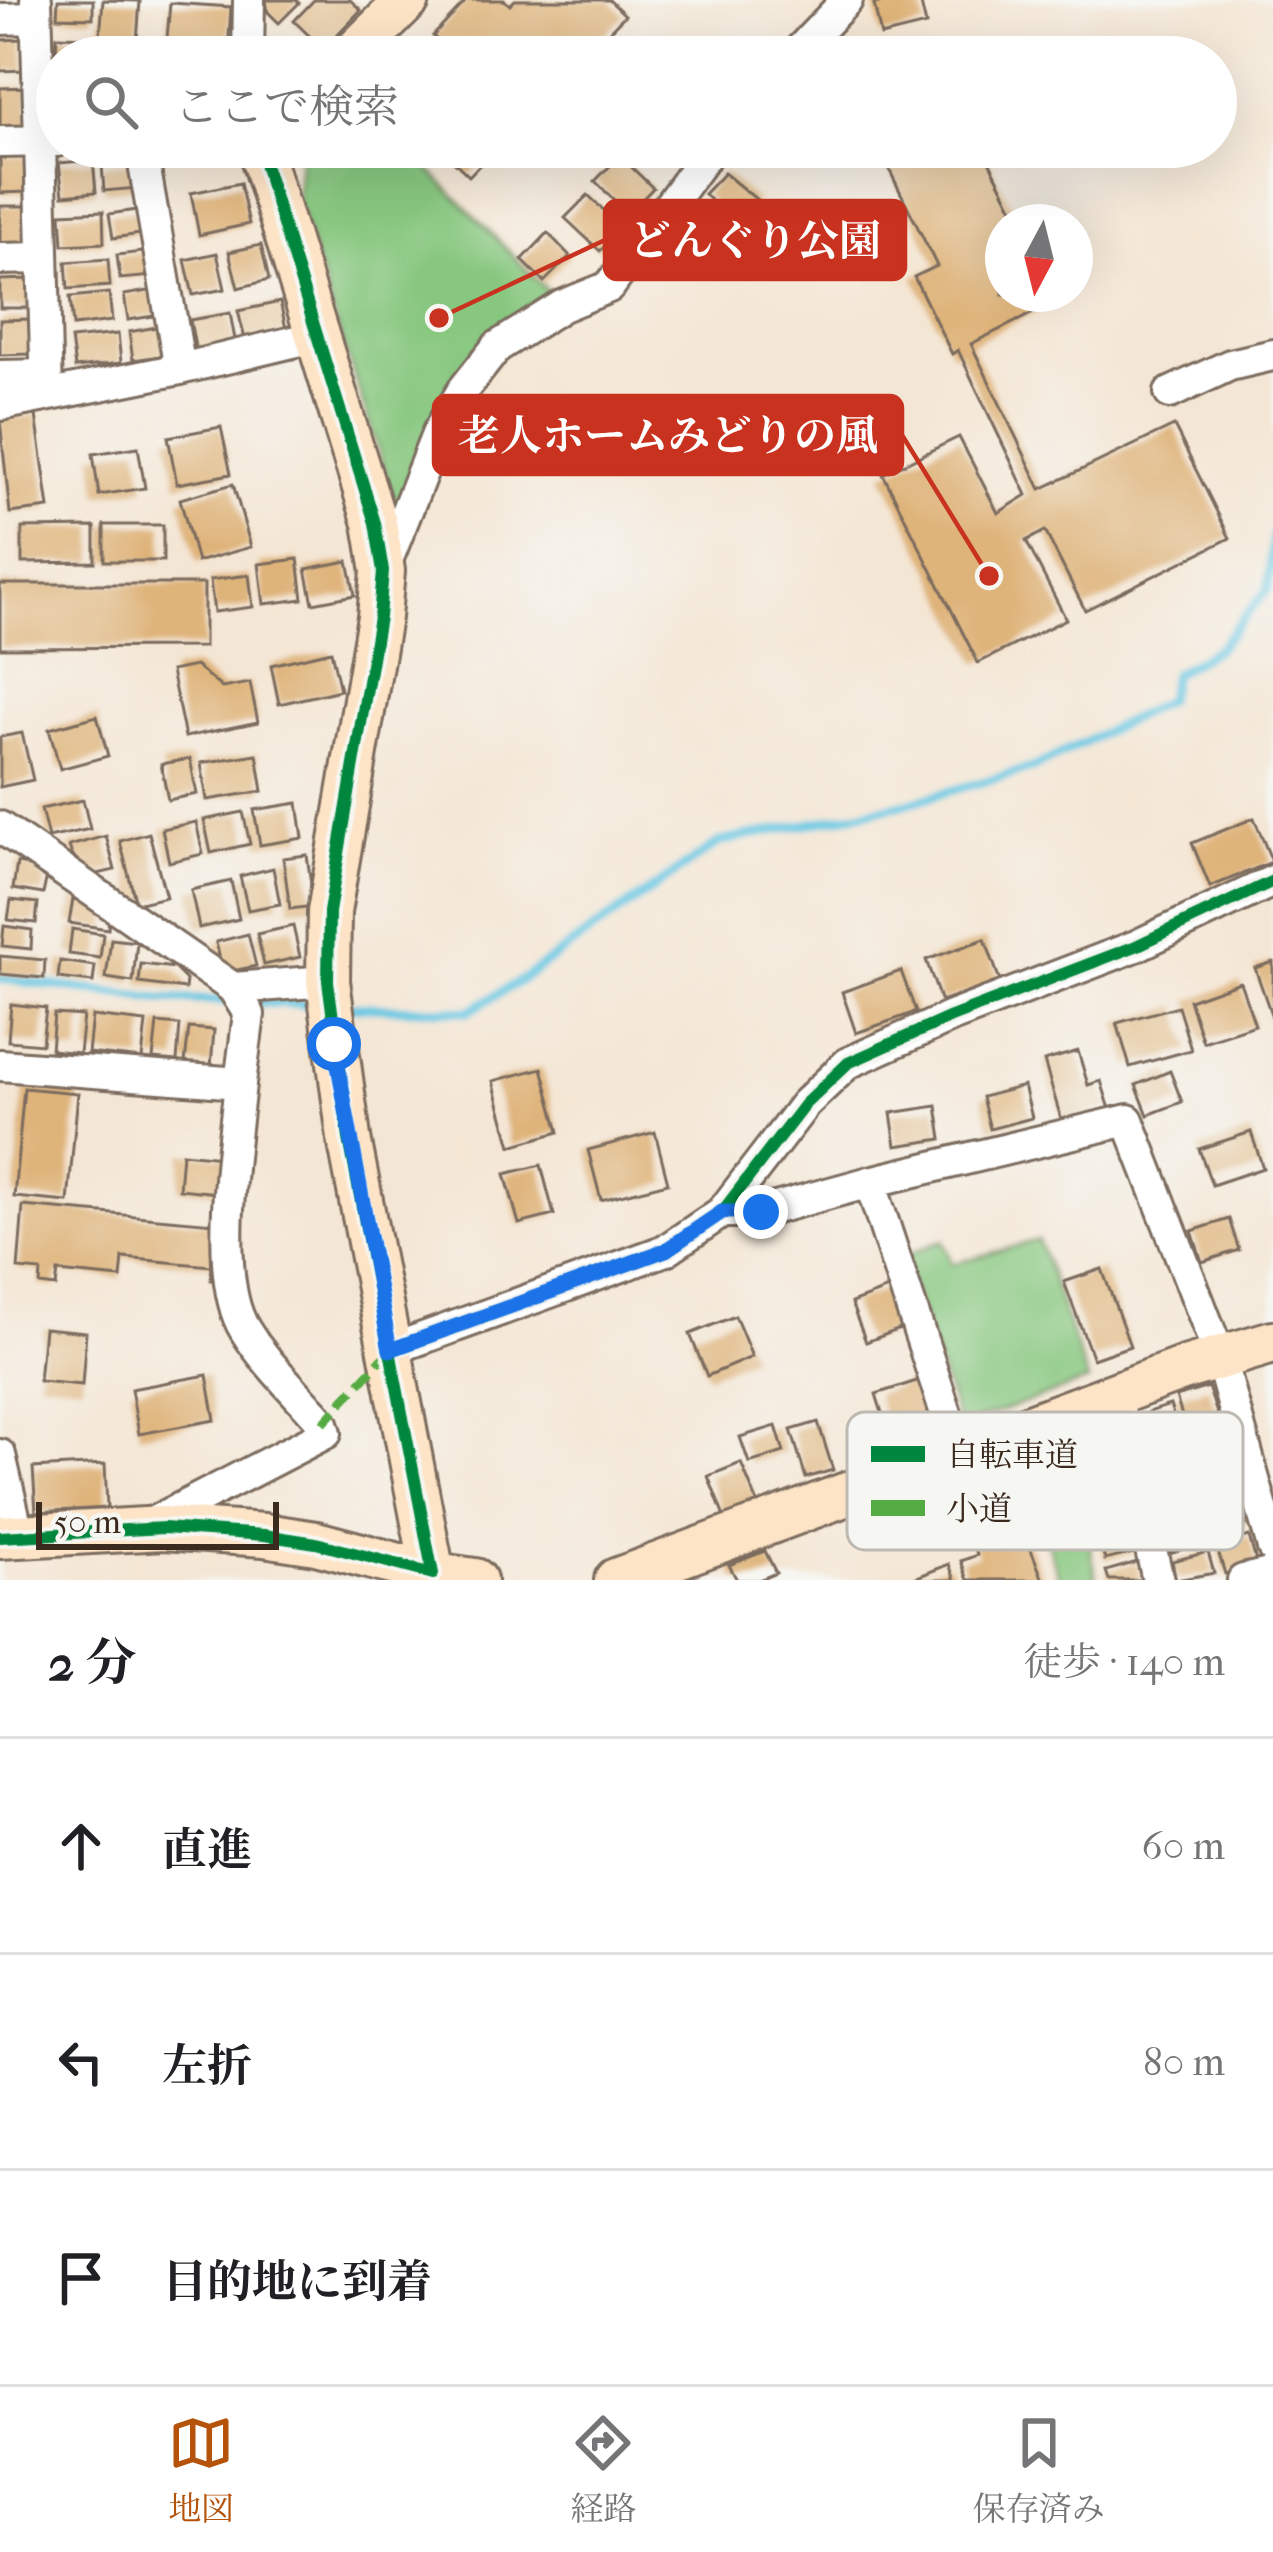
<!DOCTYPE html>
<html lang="ja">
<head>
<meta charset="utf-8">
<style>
  body { margin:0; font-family:"IM FELL French Canon","Noto Serif JP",serif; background:#f6f6f6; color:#202124 }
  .compass { position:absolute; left:985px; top:204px; width:108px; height:108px; border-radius:50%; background:#fff; box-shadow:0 12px 48px #0002; rotate:187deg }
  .scale { position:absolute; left:36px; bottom:30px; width:243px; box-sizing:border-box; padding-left:12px; border:6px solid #3b2a1e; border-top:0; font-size:33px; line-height:42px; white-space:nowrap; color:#3b2a1e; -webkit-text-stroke:9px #f6f6f2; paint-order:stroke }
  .stop { position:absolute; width:36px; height:36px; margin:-27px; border:9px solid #1a73e8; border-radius:50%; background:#fff }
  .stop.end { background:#1a73e8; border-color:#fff; box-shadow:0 3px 12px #0008 }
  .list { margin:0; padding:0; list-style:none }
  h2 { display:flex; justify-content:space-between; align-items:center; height:156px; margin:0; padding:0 48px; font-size:51px }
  h2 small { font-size:39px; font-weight:400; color:#757577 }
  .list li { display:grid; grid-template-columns:78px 1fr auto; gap:36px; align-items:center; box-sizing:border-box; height:216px; padding:0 48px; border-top:3px solid #e0e0e0 }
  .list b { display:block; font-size:45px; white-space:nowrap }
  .list em { font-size:39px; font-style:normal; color:#757577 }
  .icon { flex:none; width:66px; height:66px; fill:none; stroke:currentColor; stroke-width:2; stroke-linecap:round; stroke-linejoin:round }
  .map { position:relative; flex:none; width:1273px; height:1580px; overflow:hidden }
  .search { position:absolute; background:#fff; box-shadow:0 12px 48px #0002; left:36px; right:36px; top:36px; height:132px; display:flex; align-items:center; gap:30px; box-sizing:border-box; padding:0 42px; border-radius:66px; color:#757577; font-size:45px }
  .sheet { height:804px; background:#fff }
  nav { display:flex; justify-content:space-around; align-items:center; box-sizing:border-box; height:168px; border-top:3px solid #e0e0e0; background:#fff; font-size:33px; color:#757577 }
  nav a { display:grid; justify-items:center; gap:6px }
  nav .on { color:#b45309 }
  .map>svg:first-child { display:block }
  .green { fill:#87c77f; stroke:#61784e; stroke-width:3 }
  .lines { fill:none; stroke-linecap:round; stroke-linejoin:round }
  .stream { stroke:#64c6e2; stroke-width:9 }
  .building { fill:#dfb47a }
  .street-casing { stroke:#7c6c5e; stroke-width:36 }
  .secondary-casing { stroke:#7c6c5e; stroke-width:48 }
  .street { stroke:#fff; stroke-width:30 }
  .secondary { stroke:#fee4c6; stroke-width:42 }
  .quiet { stroke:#55ab43; stroke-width:9; stroke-dasharray:18 9; stroke-linecap:butt }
  .cycleway-casing { stroke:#f6f6f2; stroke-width:20 }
  .cycleway { stroke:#00873e; stroke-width:12 }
  .route { stroke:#1a73e8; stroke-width:15 }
  .key { fill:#f6f6f2; stroke:#beb9b2; stroke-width:3 }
  .key-label { font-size:33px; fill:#3b2a1e }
  .leader { fill:none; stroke:#c8321e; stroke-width:4.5 }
  .callout-dot { fill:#c8321e; stroke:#f6f6f2; stroke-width:4.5 }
  .callout { fill:#c8321e; stroke:#c8321e; stroke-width:4.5 }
  .callout-label { font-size:42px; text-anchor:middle; font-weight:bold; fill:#fff }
</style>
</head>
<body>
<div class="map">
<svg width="1273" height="1580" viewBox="0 0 1273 1580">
  <rect width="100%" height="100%" fill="#f6f6f2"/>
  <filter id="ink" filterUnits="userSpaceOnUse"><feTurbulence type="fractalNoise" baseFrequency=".00833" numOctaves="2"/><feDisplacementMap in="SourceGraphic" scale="24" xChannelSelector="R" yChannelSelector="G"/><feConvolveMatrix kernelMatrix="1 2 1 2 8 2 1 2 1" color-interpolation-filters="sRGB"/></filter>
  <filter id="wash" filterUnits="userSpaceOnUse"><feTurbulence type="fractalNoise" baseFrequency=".004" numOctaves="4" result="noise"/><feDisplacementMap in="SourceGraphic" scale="48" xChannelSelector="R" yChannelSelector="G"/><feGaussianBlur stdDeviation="2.7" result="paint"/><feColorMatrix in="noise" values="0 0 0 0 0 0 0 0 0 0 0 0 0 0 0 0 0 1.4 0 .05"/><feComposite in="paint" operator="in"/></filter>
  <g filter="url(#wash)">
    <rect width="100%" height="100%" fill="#f4e6d4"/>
    <!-- green -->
    <g class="green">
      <polygon points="301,147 407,147 562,306 497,347 396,505 296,200"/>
      <polygon points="943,1240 952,1264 1038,1240 1088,1381 959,1426 902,1257"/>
      <polygon points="1064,1428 1097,1580 1060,1580 1036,1509 983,1520 965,1465"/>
    </g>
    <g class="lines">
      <!-- stream -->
      <g class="stream">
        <polyline points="0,979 159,999 231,1001"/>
        <polyline points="247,1002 320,1005"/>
        <polyline points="343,1006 469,1011 520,981 720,842 908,803 1035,767 1166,701 1173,674 1218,648 1268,589 1273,535"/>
      </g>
    </g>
    <g id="blocks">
      <!-- building -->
      <g class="building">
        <polygon points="58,0 93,0 93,18 57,17"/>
        <polygon points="103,0 140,1 137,41 100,38"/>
        <polygon points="266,0 296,0 299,3 279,23 268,12"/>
        <polygon points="314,0 350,0 361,10 323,49 294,21"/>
        <polygon points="467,0 504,0 510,5 515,0 609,0 625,15 584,57 444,57 449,52 433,36"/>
        <polygon points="891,0 920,0 926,25 881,36 874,4"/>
        <polygon points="170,3 231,7 228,51 187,48 187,41 167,39"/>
        <polygon points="57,36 93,37 92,57 56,57"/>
        <polygon points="23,39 25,70 0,71 0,40"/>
        <polygon points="28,87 29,127 0,128 0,88"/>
        <polygon points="439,147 497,147 469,176"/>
        <polygon points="903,147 982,147 1020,222 1003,222 1003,294 1056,294 1059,300 971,344 1041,489 1174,426 1230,538 1085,610 1045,531 1026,541 1066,619 978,663 883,474 959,437 998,513 1027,495 958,350 952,354 914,277 937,266 883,157"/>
        <polygon points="27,156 28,192 0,193 0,157"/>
        <polygon points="620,156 653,188 628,214 595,181"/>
        <polygon points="93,160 96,192 63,195 59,163"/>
        <polygon points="137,162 139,188 104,191 102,165"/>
        <polygon points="724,173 757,200 734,224 704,194"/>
        <polygon points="240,183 249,224 199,235 191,193"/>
        <polygon points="588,195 622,228 600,251 565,218"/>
        <polygon points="0,206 27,206 28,245 0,245"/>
        <polygon points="143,209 147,233 113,238 109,214"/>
        <polygon points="103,211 104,243 63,245 61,213"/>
        <polygon points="548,233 570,256 544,282 522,260"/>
        <polygon points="261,245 269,280 238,288 229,252"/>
        <polygon points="151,251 154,276 120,279 117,255"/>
        <polygon points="217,253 225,289 193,295 185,260"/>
        <polygon points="108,259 110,286 68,289 66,262"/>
        <polygon points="30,279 31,308 0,308 0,280"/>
        <polygon points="155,290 160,315 128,320 124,295"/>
        <polygon points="109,293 112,321 73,326 70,297"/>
        <polygon points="280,302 287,333 246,343 238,311"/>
        <polygon points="230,313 236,345 196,352 190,320"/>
        <polygon points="30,319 30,354 0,355 0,320"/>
        <polygon points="162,326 167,355 133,360 129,332"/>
        <polygon points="118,334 121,363 75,368 71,339"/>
        <polygon points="36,415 49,508 10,513 0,420"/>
        <polygon points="221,427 231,474 177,484 168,437"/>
        <polygon points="138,447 145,488 99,495 93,454"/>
        <polygon points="233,484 251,547 197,562 180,499"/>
        <rect x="104" y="525" width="59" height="36"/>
        <polygon points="95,527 95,562 22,563 22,528"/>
        <polygon points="298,559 303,599 264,604 259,564"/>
        <polygon points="348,561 355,595 313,603 306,569"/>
        <polygon points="249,575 253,607 214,612 210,580"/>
        <polygon points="0,584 204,584 204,647 0,648"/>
        <polygon points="331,651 340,690 279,704 271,665"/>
        <polygon points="195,666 222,688 250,683 258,722 185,737 171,671"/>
        <polygon points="97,716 108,756 60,769 49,729"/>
        <polygon points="22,733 33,780 0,787 0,737"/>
        <polygon points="257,754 263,791 207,800 201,763"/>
        <polygon points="190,759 197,794 168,800 161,764"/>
        <polygon points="83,800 90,829 48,838 41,809"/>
        <polygon points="298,803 303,838 260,845 254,810"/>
        <polygon points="243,812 250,844 211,853 204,820"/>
        <polygon points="1254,818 1272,862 1210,887 1192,843"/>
        <polygon points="196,822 203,854 169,862 162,829"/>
        <polygon points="149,833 166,897 136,904 120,841"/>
        <polygon points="106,836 115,870 93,875 72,855 69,846"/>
        <polygon points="307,855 314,906 290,909 283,858"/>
        <polygon points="17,863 29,865 46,880 43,894 13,889"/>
        <polygon points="273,868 280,904 248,910 240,876"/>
        <polygon points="231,881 239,919 199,928 191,890"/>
        <polygon points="73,899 92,902 109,914 108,929 69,923"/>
        <polygon points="11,900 38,903 36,923 8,920"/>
        <polygon points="4,926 32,930 31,949 2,946"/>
        <polygon points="293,926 300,957 264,965 257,934"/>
        <polygon points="72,929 103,934 100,958 69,954"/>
        <polygon points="248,934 256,966 223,973 216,942"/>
        <polygon points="111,939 137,942 133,982 106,978"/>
        <polygon points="985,939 1000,981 941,1002 926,960"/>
        <polygon points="0,956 45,960 44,978 0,974"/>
        <polygon points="60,961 95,966 93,982 58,978"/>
        <polygon points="1273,962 1273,1017 1272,1017 1255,968"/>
        <polygon points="141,964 174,968 186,980 185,989 139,983"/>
        <polygon points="901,971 916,1012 856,1033 842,992"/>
        <polygon points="1240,982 1255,1025 1203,1042 1189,1000"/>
        <polygon points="11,1004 46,1008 42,1044 8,1041"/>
        <polygon points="1178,1006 1191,1050 1130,1067 1117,1023"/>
        <polygon points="54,1014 83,1016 79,1053 51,1050"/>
        <polygon points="92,1016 146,1022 142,1059 88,1053"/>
        <polygon points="157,1023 180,1025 177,1061 153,1059"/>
        <polygon points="189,1028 214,1030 211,1066 185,1063"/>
        <polygon points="1078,1051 1088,1085 1101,1081 1110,1109 1062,1122 1044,1061"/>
        <polygon points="542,1068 559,1132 511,1146 493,1081"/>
        <polygon points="1170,1071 1182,1102 1148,1115 1136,1085"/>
        <polygon points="1024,1086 1032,1118 990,1129 982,1097"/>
        <polygon points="24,1088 78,1093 68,1202 14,1197"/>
        <polygon points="937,1106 942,1139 896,1146 891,1113"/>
        <polygon points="655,1132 668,1183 601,1200 588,1150"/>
        <polygon points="1251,1132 1263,1168 1212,1185 1199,1149"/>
        <polygon points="182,1153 232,1158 228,1194 179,1189"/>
        <polygon points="541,1165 554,1215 519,1224 505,1174"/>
        <polygon points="23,1206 226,1224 221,1281 211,1280 212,1266 123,1258 121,1278 58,1272 56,1287 40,1285 41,1271 18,1269"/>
        <polygon points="1229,1219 1239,1250 1202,1262 1192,1231"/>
        <polygon points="1102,1269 1130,1346 1093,1359 1064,1282"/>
        <polygon points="888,1289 903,1328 866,1342 851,1303"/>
        <polygon points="735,1316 752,1357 707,1376 690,1334"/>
        <polygon points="44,1328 86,1332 82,1385 39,1381"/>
        <polygon points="207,1375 215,1420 139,1434 131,1389"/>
        <polygon points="920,1380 935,1427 891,1441 876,1394"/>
        <polygon points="1208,1387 1220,1422 1187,1432 1176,1397"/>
        <polygon points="1170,1405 1180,1436 1157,1442 1148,1412"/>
        <polygon points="818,1422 833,1470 806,1478 791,1430"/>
        <polygon points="776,1426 784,1452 749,1463 740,1437"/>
        <polygon points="741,1463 760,1509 726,1522 708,1476"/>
        <polygon points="105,1464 107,1508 36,1512 33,1468"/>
        <polygon points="1240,1503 1246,1525 1214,1535 1208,1512"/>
        <polygon points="1197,1520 1204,1543 1170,1553 1163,1530"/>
        <polygon points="1006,1527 1010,1539 1025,1534 1043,1580 968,1580 961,1561 977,1555 972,1540"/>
        <polygon points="1127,1527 1134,1553 1105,1560 1098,1535"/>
        <polygon points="1249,1536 1257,1565 1225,1574 1216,1545"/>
        <polygon points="765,1551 776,1573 759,1580 737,1580 729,1565"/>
        <polygon points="1208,1552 1214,1573 1176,1580 1172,1561"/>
        <polygon points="1137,1562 1142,1580 1109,1580 1106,1571"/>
        <polygon points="949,1564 955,1580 910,1580"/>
      </g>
    </g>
  </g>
  <g filter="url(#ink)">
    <use href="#blocks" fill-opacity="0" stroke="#7c6c5e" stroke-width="3"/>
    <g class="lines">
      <!-- street casing -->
      <g class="street-casing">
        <g id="street">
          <polyline points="36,0 47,394"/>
          <polyline points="0,19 36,18"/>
          <polyline points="248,57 249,0"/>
          <polyline points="793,57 847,0"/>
          <polyline points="0,142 57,141"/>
          <polyline points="0,259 41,258"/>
          <polyline points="180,369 318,336"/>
          <polyline points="0,376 46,375"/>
          <polyline points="1170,393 1230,365 1273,355"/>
          <polyline points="0,405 180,369 141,147"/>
          <polyline points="384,568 438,432 463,390 497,347 562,306 609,287 712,147"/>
          <polyline points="0,827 233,988 328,981"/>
          <polyline points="0,1065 240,1083 249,1014 233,988"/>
          <polyline points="870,1182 1128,1120 1220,1357 1273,1548"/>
          <polyline points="722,1212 761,1212 870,1182 959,1453"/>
          <polyline points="390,1350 666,1250 722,1212 805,1104 848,1063 951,1017 1136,946 1273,881"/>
          <polyline points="1115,1394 1158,1580"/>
          <polyline points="0,1455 18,1533"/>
          <path d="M 144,1527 L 326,1433 L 323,1423 C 297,1393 266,1364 245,1330 C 212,1278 234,1145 240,1083"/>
          <polyline points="1243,1580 1273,1573"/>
        </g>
      </g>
      <!-- secondary casing -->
      <g class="secondary-casing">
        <g id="secondary">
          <polyline points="350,57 408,0"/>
          <polyline points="0,1537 164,1528 264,1535 316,1543 433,1574 349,1138 328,981 329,912 379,617 383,571 375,523 259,147"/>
          <polyline points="435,1580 433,1574 475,1580"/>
          <polyline points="616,1580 1185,1368 1273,1342"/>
        </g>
      </g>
      <!-- street -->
      <use href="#street" class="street"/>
      <!-- secondary -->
      <use href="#secondary" class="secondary"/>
      <!-- quiet -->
      <polyline class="quiet" points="323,1423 390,1350"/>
      <!-- cycleway casing -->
      <g class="cycleway-casing">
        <g id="cycleway">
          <polyline points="390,1350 666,1250 722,1212 805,1104 848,1063 951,1017 1136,946 1273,881"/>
          <polyline points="0,1537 164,1528 264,1535 316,1543 433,1574 349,1138 328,981 329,912 379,617 383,571 375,523 259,147"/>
        </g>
      </g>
      <!-- cycleway -->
      <use href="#cycleway" class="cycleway"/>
    </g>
  </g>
  <g class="lines" filter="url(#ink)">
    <!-- route -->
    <polyline class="route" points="334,1044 390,1350 666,1250 722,1212 761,1212"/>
  </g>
  <!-- legend -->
  <rect x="847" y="1412" width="396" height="138" rx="18" class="key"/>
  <rect x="871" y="1446" width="54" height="16" fill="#00873e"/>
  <rect x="871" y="1500" width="54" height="16" fill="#55ab43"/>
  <g class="key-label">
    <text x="946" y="1466">自転車道</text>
    <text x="946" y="1520">小道</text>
  </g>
  <!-- callouts -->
  <path class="leader" d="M439 318L605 240M989 576L902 435"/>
  <g class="callout-dot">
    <circle cx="439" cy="318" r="12"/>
    <circle cx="989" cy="576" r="12"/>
  </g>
  <g class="callout">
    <rect x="605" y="201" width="300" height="78" rx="12"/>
    <rect x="434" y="396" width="468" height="78" rx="12"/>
  </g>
  <g class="callout-label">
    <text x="755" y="255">どんぐり公園</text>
    <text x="668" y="450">老人ホームみどりの風</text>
  </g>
</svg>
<svg class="compass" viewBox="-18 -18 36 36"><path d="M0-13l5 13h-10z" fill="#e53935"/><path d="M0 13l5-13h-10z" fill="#757577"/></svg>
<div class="scale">50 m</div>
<div class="stop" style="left:334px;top:1044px"></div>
<div class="stop end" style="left:761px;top:1212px"></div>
<div class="search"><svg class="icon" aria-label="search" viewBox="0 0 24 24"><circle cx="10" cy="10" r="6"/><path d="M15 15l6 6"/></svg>ここで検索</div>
</div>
<section class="sheet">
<h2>2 分<small>徒歩 · 140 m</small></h2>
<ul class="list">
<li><svg class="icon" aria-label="ahead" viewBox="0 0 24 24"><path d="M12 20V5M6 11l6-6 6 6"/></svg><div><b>直進</b></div><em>60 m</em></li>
<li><svg class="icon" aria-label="left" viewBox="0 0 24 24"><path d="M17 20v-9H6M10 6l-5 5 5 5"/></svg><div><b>左折</b></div><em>80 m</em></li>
<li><svg class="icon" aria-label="arrive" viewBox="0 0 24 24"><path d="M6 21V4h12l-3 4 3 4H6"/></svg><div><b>目的地に到着</b></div></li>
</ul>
</section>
<nav>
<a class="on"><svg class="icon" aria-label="map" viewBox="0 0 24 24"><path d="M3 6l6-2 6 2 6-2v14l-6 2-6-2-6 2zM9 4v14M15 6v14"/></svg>地図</a>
<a><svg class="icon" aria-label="directions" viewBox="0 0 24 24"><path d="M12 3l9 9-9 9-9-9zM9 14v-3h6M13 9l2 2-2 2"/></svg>経路</a>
<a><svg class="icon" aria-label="saved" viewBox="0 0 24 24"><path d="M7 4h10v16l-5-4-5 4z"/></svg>保存済み</a>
</nav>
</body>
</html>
